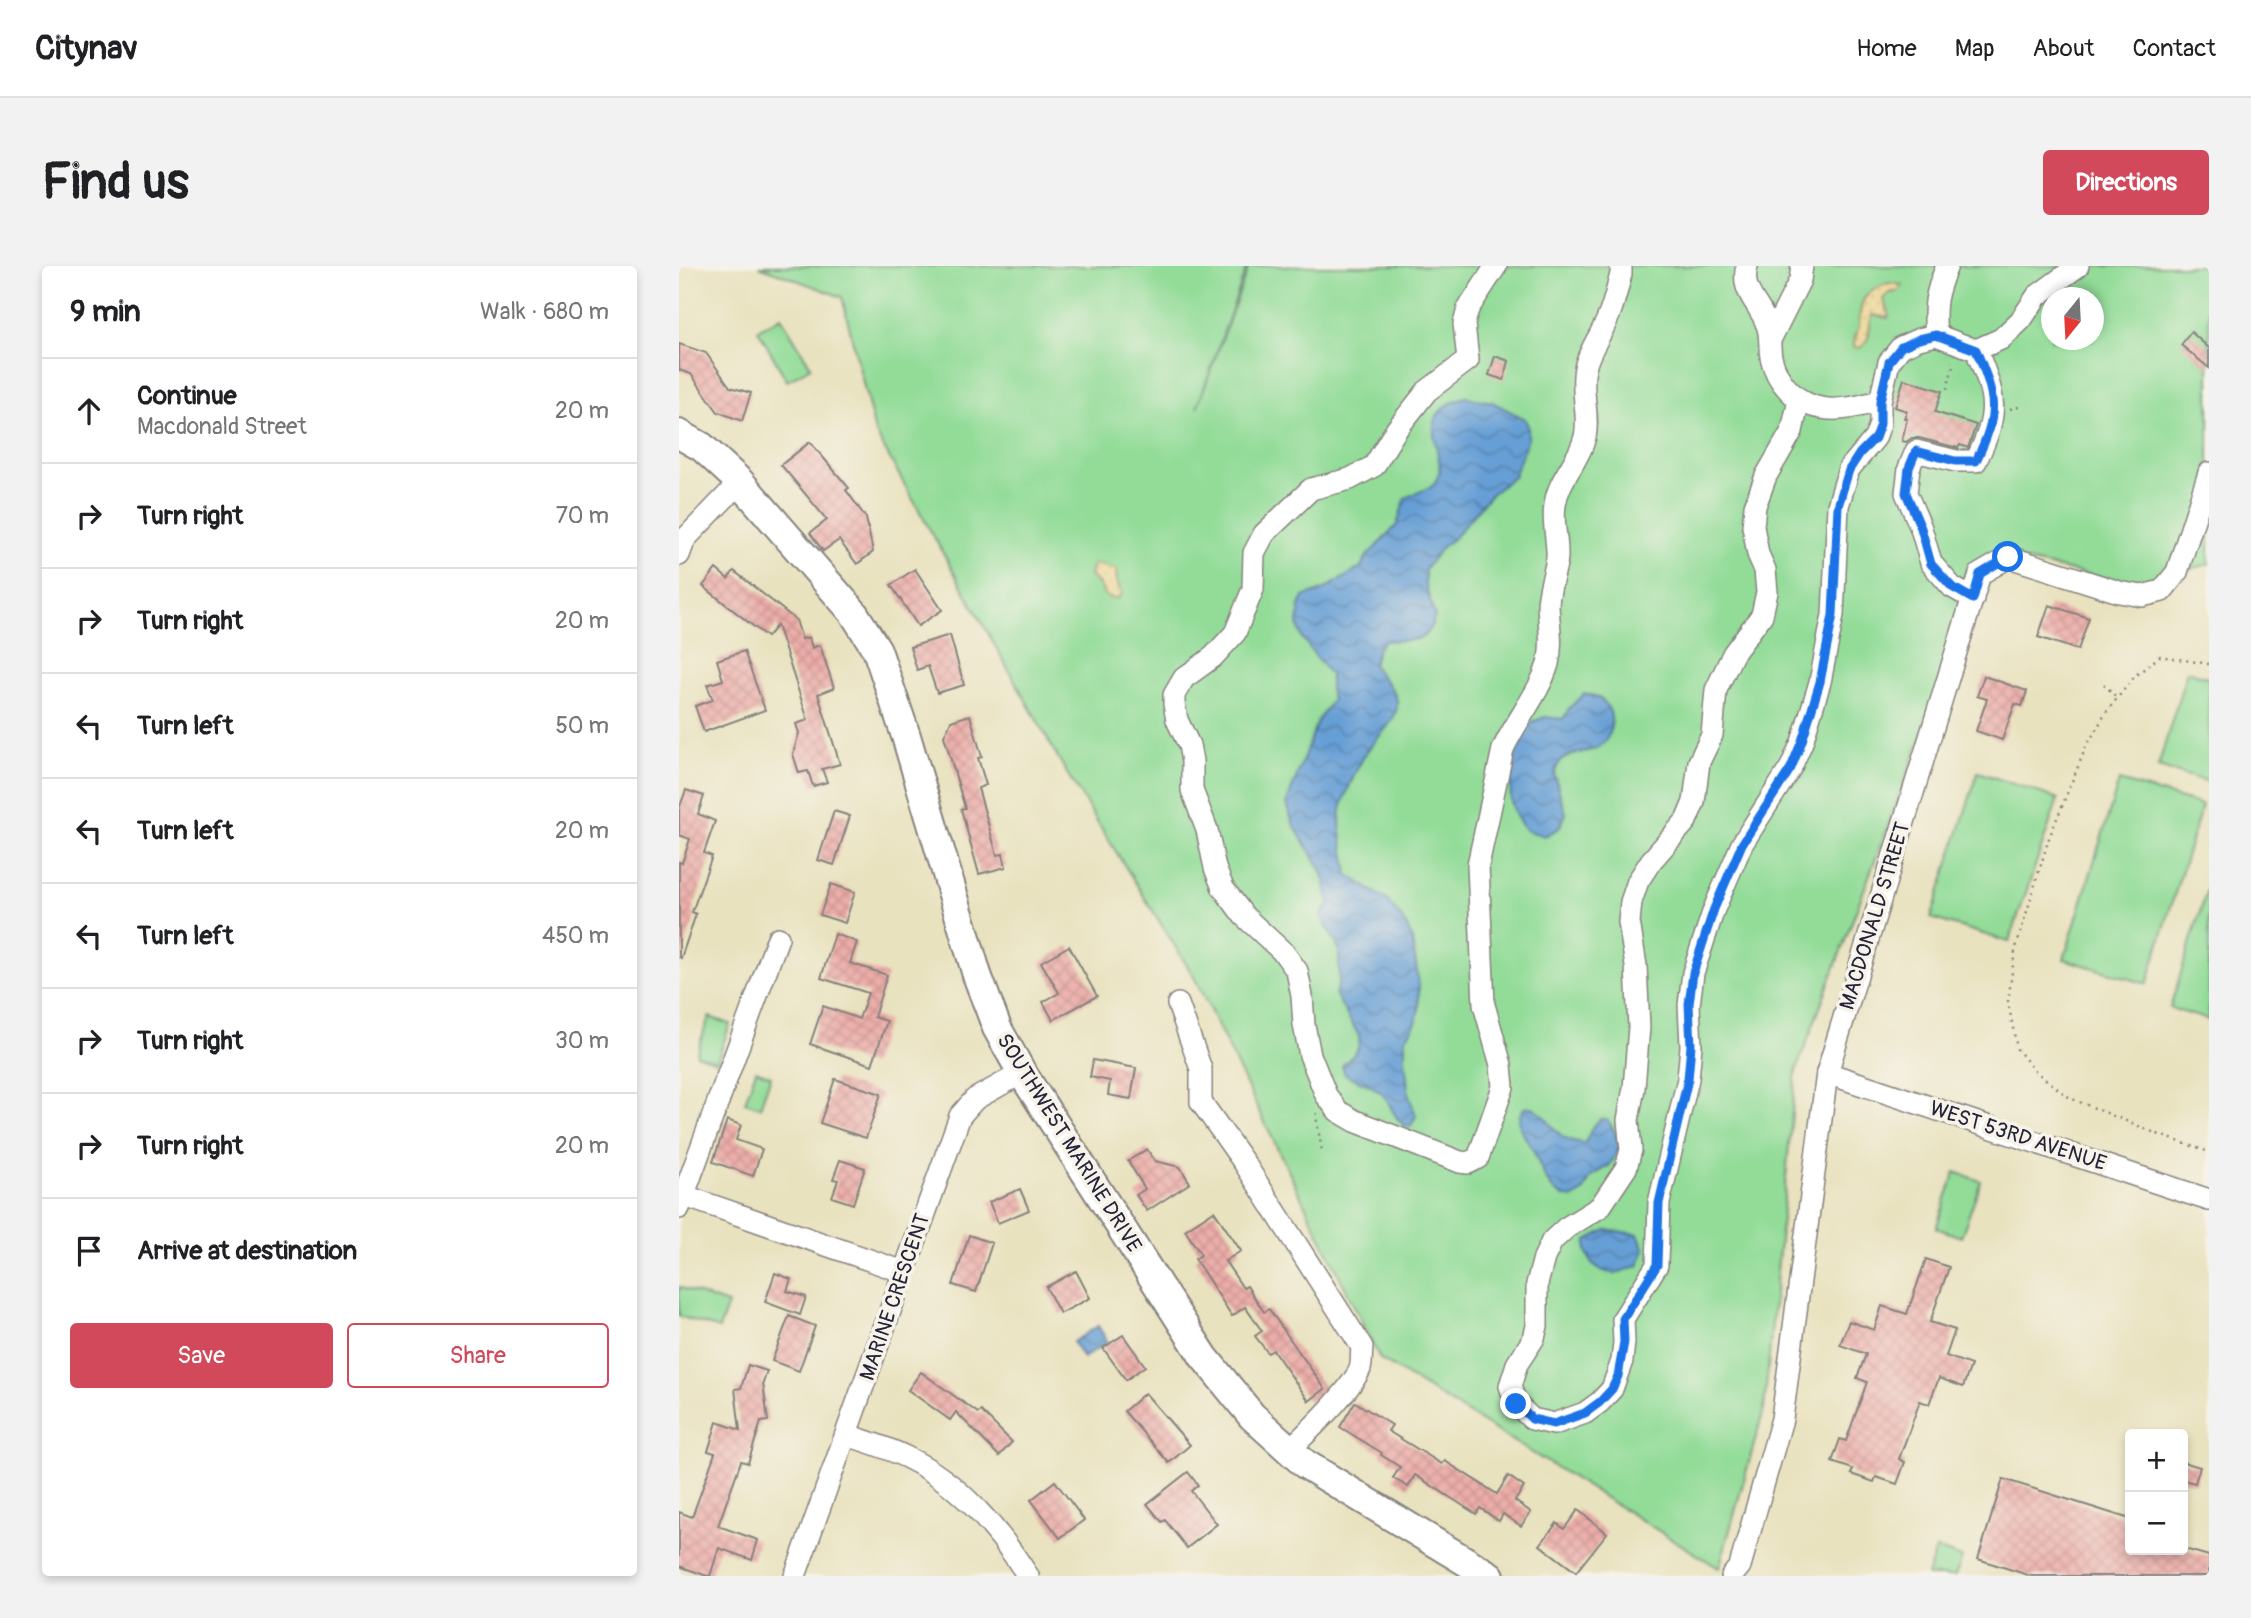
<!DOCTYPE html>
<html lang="en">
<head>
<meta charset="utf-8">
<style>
  body { margin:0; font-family:Pangolin,sans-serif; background:#f2f2f2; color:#202124 }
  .controls { position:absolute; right:21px; bottom:21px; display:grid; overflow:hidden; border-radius:7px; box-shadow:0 4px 10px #0003 }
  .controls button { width:63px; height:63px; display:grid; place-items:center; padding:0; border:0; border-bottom:2px solid #e0e0e0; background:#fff; color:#202124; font:35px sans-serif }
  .compass { position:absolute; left:1362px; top:21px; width:63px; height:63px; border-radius:50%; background:#fff; box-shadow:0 4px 10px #0003; rotate:198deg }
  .stop { position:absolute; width:21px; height:21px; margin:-16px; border:5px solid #1a73e8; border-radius:50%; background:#fff }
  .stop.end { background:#1a73e8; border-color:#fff; box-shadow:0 2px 7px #0008 }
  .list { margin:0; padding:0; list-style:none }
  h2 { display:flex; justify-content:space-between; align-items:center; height:91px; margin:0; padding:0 28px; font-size:30px }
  h2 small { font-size:23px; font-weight:400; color:#757577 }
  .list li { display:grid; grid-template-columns:46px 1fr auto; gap:21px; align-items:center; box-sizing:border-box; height:105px; padding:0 28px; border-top:2px solid #e0e0e0 }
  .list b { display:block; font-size:26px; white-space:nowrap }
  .list p { margin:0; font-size:23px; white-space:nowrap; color:#757577 }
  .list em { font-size:23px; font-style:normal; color:#757577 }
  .actions { display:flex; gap:14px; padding:21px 28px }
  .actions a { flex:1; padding:16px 0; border:2px solid #d1495b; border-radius:7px; text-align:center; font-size:24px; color:#d1495b }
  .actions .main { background:#d1495b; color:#fff }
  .icon { flex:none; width:38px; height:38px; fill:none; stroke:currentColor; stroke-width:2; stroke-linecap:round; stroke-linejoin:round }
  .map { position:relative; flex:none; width:1530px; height:1310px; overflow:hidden; border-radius:7px }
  header { display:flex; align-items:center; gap:42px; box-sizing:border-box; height:98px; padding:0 35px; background:#fff; border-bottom:2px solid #e0e0e0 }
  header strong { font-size:33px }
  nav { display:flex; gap:38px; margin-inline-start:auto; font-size:24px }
  .intro { display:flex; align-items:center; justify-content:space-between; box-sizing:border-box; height:168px; padding:0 42px }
  h1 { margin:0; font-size:49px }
  .button { padding:18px 32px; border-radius:7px; background:#d1495b; color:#fff; font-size:24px; font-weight:700 }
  main { display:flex; gap:42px; padding:0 42px }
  aside { flex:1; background:#fff; border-radius:7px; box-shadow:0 4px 10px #0003 }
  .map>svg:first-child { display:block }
  .grass { fill:#92dc98; stroke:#5a7f6a; stroke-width:2; fill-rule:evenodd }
  .sand { fill:url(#sand-dots); stroke:#887e6c; stroke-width:2 }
  .water { fill:url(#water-waves); stroke:#446088; stroke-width:2 }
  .building { fill:url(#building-cross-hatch) }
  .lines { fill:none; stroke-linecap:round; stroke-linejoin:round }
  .minor-casing { stroke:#86827d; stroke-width:24 }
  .major-casing { stroke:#86827d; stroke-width:32 }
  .path { stroke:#86827d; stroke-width:2.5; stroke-dasharray:2 5; stroke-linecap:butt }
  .minor { stroke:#fff; stroke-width:21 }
  .major { stroke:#fff; stroke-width:28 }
  .route { stroke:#1a73e8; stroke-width:9 }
  .labels { text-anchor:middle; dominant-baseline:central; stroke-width:7; stroke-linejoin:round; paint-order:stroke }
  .street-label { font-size:21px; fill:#22223b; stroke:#f7f3e8 }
</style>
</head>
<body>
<header>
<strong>Citynav</strong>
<nav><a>Home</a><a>Map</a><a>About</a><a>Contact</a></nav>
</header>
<div class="intro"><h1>Find us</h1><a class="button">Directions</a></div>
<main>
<aside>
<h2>9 min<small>Walk · 680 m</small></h2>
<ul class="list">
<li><svg class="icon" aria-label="ahead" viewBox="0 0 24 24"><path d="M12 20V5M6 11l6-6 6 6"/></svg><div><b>Continue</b><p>Macdonald Street</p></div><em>20 m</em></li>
<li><svg class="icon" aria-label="right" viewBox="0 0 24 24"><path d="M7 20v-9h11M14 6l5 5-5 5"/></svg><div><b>Turn right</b></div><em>70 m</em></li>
<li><svg class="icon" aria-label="right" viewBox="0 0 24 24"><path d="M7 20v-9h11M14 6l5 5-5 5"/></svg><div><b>Turn right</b></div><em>20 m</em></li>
<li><svg class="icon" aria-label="left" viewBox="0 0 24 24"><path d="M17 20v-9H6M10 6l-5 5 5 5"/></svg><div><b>Turn left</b></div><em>50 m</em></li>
<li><svg class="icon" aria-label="left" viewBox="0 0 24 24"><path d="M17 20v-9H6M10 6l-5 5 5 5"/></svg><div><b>Turn left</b></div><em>20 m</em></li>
<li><svg class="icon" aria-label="left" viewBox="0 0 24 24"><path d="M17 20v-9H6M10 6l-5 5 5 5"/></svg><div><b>Turn left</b></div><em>450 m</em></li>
<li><svg class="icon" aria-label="right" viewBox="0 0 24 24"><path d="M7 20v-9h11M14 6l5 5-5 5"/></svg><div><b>Turn right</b></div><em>30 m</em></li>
<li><svg class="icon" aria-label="right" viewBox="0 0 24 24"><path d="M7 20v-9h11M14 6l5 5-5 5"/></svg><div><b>Turn right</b></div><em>20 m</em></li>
<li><svg class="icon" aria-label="arrive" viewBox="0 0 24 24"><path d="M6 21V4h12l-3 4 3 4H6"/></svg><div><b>Arrive at destination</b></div></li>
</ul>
<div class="actions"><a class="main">Save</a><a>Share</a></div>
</aside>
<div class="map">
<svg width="1530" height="1310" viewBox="0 0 1530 1310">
  <defs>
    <pattern id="sand-dots" width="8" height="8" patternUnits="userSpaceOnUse" patternTransform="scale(1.75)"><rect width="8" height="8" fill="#eeda9e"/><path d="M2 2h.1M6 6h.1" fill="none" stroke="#ccbb89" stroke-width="1.8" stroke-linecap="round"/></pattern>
    <pattern id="water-waves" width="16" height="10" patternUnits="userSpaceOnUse" patternTransform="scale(1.75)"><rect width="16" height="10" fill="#669fd5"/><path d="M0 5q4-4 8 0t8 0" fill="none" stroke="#5481ae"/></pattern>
    <pattern id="building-cross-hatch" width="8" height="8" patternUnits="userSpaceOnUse" patternTransform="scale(1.75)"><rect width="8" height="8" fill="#ecada9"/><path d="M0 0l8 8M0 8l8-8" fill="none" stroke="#ca9592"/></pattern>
  </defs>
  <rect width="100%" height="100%" fill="#f7f3e8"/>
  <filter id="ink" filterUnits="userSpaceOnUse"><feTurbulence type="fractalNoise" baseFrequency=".0143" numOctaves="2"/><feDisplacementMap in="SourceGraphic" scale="14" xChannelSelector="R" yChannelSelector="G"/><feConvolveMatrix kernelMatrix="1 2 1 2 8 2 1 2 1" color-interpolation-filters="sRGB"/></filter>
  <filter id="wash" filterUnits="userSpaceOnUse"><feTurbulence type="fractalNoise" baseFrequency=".00686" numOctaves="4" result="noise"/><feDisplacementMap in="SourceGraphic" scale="28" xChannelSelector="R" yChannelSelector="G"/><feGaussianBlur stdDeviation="1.57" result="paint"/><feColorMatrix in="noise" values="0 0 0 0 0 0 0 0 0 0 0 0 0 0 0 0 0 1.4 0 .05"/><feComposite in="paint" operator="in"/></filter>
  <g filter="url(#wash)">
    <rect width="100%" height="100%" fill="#e9e2bf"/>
    <!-- grass -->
    <g class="grass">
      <path d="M 80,0 L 568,0 L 518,142 L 570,0 L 1530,0 L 1530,298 L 1498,306 L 1483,325 L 1330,291 L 1294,333 L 1117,805 L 1085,1143 L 1040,1302 L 701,1093 L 514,709 L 386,504 L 196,166 L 163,31 ZM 1372,32 L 1414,32 L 1414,74 L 1372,74 Z"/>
      <polygon points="102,51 132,101 108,115 79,64"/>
      <polygon points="1508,405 1530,412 1530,516 1479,501"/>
      <polygon points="1299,506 1379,533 1330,676 1252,652"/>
      <polygon points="1440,515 1523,539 1468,718 1385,693"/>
      <polygon points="1530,617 1530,754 1491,742"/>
      <polygon points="30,751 51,758 38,795 17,788"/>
      <polygon points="77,804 92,810 81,841 66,836"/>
      <polygon points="1276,906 1302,915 1282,971 1257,962"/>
      <polygon points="0,1021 49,1038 40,1063 0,1050"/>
      <polygon points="1257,1283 1283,1292 1276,1310 1248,1310"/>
    </g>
    <!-- sand -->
    <g class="sand">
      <path d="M 1210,17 L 1224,19 L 1218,26 L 1210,27 L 1204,33 L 1210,46 L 1209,52 L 1193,49 C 1189,61 1193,74 1181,82 L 1175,81 C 1174,72 1179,68 1180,59 C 1181,35 1184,25 1210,17 Z"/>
      <path d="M 417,298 L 437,303 L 438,316 L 443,328 C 440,334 432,334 427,330 L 419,317 L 411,310 L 413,301 Z"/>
    </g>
    <!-- water -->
    <g class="water">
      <path d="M 786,131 L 813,136 L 846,153 L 849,160 L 849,172 L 835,210 L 810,230 L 774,273 L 763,281 L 746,303 L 746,318 L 756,350 C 746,383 732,372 705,375 L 699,381 L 694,399 C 700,410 716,422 718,435 C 721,455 694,473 685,490 C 677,505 668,523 663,540 C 657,558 667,589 669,609 L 708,634 L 727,658 L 733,673 L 740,718 L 740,741 L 737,757 L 726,773 L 726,794 L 730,830 L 737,850 L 731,861 C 717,859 714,842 706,831 C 694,817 680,817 666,808 L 663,800 C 672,789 682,787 680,770 L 656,728 L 660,717 L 660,683 L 642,650 L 650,639 C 648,629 648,616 643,606 C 632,582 612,564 608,536 L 638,456 L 653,434 L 651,425 L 651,409 L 623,372 L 619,359 L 621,339 L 625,331 L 646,323 L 682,301 L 688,290 L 718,259 L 726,232 C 734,228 745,225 752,220 C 781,196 722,152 786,131 Z"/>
      <path d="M 905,428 C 916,429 921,431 928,440 C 933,447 933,454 932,462 C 924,493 901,480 883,494 C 879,497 877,503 875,508 L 887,548 L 880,562 L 866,570 L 846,564 L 837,550 L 832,536 L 830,487 L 844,463 L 853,456 L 866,451 L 884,453 L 890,442 Z"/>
      <path d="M 854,841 C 876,856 874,875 906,877 L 914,860 L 922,853 L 928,853 L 936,866 L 941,882 L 930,900 L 912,911 L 904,926 L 895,932 C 868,931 865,906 855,886 C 848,870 832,861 845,842 Z"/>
      <polygon points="927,964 959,968 966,984 959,1000 935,1008 922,1004 913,997 907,986 908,974"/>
      <polygon points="419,1060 429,1076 404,1092 394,1076"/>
    </g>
    <g id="blocks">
      <!-- building -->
      <g class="building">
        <polygon points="1512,66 1530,82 1530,102 1502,79"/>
        <polygon points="0,78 27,87 51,121 72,127 63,155 39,146 12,108 0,104"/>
        <polygon points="816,90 830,95 825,114 810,109"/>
        <polygon points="1225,113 1263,125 1256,146 1297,159 1289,182 1281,179 1279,182 1240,172 1233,172 1227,176 1223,175 1228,153 1225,152 1228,145 1216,141"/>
        <polygon points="131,176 170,222 167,224 187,252 194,286 178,298 160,274 144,285 131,267 148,254 102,199"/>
        <polygon points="37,303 49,313 55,305 117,354 123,373 130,371 133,382 141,379 155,422 139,428 161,498 143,503 148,516 134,520 129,505 120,507 114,488 120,467 117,458 129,454 98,359 88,371 24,320"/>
        <polygon points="236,303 263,344 239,360 212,319"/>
        <polygon points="1370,339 1410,352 1399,384 1359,371"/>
        <polygon points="271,369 285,419 258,427 249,400 238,404 231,381"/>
        <polygon points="65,385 86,444 25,466 16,440 34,434 28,419 44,414 38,394"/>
        <polygon points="1305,410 1348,425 1343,440 1336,438 1323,474 1297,465 1308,433 1298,430"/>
        <polygon points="291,449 303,491 299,492 307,519 299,522 318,589 324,588 327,601 300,608 282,543 286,542 265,470 272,455"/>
        <polygon points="7,524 25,530 19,548 36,555 25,587 33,590 13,646 17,648 2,692 0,691 0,596 3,597 11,573 0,569 0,543"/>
        <polygon points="155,545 171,550 155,599 139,594"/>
        <polygon points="152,618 176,626 166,657 141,649"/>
        <polygon points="156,668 178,676 171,697 208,709 195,751 208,755 193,799 131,778 144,740 180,753 189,727 142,712"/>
        <polygon points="390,680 418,730 374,754 364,736 380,727 362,696"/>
        <polygon points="414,794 457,802 452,833 429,829 431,815 411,811"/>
        <polygon points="156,813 202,828 187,872 141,857"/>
        <polygon points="48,854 62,859 57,874 83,883 74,910 34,896"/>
        <polygon points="468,883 476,895 501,901 511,917 468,945 457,929 466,923 449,895"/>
        <polygon points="161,894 186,902 174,938 153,931 159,914 154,913"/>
        <polygon points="341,923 350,944 319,957 310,936"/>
        <polygon points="535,945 562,985 546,995 564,1022 568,1020 585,1046 590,1043 646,1123 630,1135 594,1084 589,1087 576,1070 583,1065 566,1041 553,1050 516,993 522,989 506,964"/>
        <polygon points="290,969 313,977 297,1026 274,1019"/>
        <polygon points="1247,993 1270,1001 1251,1056 1276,1064 1267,1090 1292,1099 1284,1121 1260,1112 1250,1138 1241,1135 1220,1193 1226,1196 1218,1218 1197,1211 1195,1216 1172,1208 1174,1203 1153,1196 1161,1173 1167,1175 1188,1116 1178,1112 1187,1088 1161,1079 1170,1055 1195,1064 1203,1040 1228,1048"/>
        <polygon points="397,1005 411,1032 381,1048 367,1021"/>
        <polygon points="96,1007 112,1013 108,1025 127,1031 121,1049 86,1036"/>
        <polygon points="110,1050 136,1060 120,1105 93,1095"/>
        <polygon points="444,1069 466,1100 447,1114 424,1082"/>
        <polygon points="69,1099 88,1105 84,1117 89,1155 82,1156 69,1197 62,1195 39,1260 79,1274 73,1294 40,1282 31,1310 28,1310 0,1300 0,1246 13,1251 36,1187 29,1185 38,1156 61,1164 56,1123 62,1122"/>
        <polygon points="242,1106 299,1147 302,1145 333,1176 320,1190 277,1146 271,1154 229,1124"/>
        <polygon points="466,1127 511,1179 490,1197 445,1145"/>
        <polygon points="676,1136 713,1159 709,1165 763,1198 766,1195 818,1228 829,1210 845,1221 836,1235 852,1246 842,1260 824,1248 820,1255 801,1242 797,1248 736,1209 729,1221 714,1212 721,1201 702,1189 703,1187 661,1161"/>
        <polygon points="1504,1196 1521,1201 1516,1217 1504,1214"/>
        <polygon points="509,1206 519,1219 512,1225 538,1258 508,1282 486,1254 483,1256 468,1238"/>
        <polygon points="1324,1213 1451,1253 1451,1284 1509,1284 1530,1290 1530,1310 1352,1310 1299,1293"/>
        <polygon points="376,1215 405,1254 381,1272 352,1234"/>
        <polygon points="899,1244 928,1267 897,1306 861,1279 878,1257 885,1263"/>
      </g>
    </g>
  </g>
  <g filter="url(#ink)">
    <use href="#blocks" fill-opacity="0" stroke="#86827d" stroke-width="2"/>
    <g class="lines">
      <!-- minor casing -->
      <g class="minor-casing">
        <g id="minor">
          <path d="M 817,0 L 789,43 L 785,58 L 789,94 L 748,125 L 717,164 L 695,200 L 671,213 L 632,223 L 585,268 L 575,287 L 574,323 L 556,367 L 534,391 L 505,412 L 495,429 L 495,438 L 498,454 L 510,479 L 513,495 L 513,524 L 528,564 L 536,602 L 544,622 L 565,650 L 605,687 L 618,705 L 623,730 L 625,759 L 631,789 L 647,829 L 659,845 L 676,855 L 781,896 L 789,897 L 799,892 L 824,821 L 822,799 L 805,739 L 799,599 L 824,483 C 837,454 860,428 869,398 C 874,378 870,360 869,340 C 869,324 876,308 878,292 C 879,275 873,256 876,239 C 879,213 900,196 906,171 C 911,149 901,125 906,102 C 910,84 921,71 928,54 C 935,39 938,23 942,8 L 942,0"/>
          <path d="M 1068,0 C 1061,26 1080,36 1088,59 C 1092,69 1090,80 1092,91 C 1097,115 1117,138 1142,142 C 1161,146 1183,139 1201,135"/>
          <path d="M 1257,69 C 1254,40 1257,26 1268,0"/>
          <polyline points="1091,74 1121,14 1123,0"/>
          <polyline points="1297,84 1322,73 1342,54 1358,30 1399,0"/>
          <path d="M 1120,134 L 1113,165 L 1087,210 L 1076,240 L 1074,260 L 1079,288 L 1086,304 L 1088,326 L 1083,349 L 1054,388 L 1037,424 L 1033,469 L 1020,496 L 1015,536 L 1007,555 L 972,595 L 959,615 L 952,636 L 950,656 L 957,700 L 960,761 L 955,822 L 949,854 L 952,884 L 947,902 L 921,941 L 887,962 L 873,975 L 865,992 L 858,1018 L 858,1060 L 855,1072 L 838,1098 L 831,1120 L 837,1138 L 853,1153 L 875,1158 L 906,1147 L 921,1136 L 933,1123 L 943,1095 L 945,1076 L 944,1053 L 978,999 L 980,937 L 1009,813 L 1012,780 L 1010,739 L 1014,707 L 1035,643 L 1063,578 L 1112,501 L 1123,476 L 1141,416 L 1154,349 L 1159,240 L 1170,203 L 1196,172 L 1201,158 L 1201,135 L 1210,96 L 1222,81 L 1240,73 L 1257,69 L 1297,84 C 1318,133 1320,147 1297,195 L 1277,195 L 1237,185 L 1230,202 L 1227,227 L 1242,262 L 1252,297 L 1273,321 L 1294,333"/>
          <polyline points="0,289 6,273 61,216"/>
          <path d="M 499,738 L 522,803 L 522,836 L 566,898 L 683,1081 C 682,1088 683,1097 681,1103 C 671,1125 628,1167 609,1185"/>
          <polyline points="1148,807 1530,934"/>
          <polyline points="0,928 225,1006"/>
          <polyline points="0,942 99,672"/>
          <path d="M 168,1169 C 189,1176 210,1182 229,1192 C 281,1217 319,1263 349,1310"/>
          <polyline points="116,1310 281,850 296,833 343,807"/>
          <polyline points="1053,1310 1061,1300 1103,1153 1148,807 1301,308 1330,291 1440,326 1463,330 1483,325 1498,306 1530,207"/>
        </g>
      </g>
      <!-- major casing -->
      <g class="major-casing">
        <polyline id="major" points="0,168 23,181 61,216 174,346 198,384 227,470 298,709 318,762 343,807 525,1091 573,1150 626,1198 811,1310"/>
      </g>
      <!-- path -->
      <g class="path">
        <polyline points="1268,123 1274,100 1272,96"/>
        <polyline points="1331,143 1344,140"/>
        <polyline points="1530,398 1481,390 1456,410 1428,445 1407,481 1370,572 1336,685 1329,735 1338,783 1356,805 1391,832 1481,869 1530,886"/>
        <polyline points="1425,418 1438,432"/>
        <polyline points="638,847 637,850 643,885"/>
      </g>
      <!-- minor -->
      <use href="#minor" class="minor"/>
      <!-- major -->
      <use href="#major" class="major"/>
    </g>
  </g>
  <g class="lines" filter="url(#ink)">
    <!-- route -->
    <path class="route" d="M 837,1138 L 853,1153 L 875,1158 L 906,1147 L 921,1136 L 933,1123 L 939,1110 L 945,1076 L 944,1053 L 978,999 L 980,937 L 1009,813 L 1012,779 L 1010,738 L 1014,707 L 1035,643 L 1063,578 L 1112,502 L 1123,475 L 1141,416 L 1154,349 L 1159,240 L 1170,204 L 1181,187 L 1196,172 L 1201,158 L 1201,135 L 1210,96 L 1222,81 L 1240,73 L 1257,69 L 1297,84 C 1318,133 1320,147 1297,195 L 1276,195 L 1237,185 L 1230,202 L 1227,227 L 1242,262 L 1252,298 L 1273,321 L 1294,333 L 1301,308 L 1329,291"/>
  </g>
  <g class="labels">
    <!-- street labels -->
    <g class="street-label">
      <text transform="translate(1196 650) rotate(-73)">MACDONALD STREET</text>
      <text transform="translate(1339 870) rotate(18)">WEST 53RD AVENUE</text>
      <text transform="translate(390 877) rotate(58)">SOUTHWEST MARINE DRIVE</text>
      <text transform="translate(216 1031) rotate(-71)">MARINE CRESCENT</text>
    </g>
  </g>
</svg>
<div class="controls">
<button>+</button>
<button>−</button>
</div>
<svg class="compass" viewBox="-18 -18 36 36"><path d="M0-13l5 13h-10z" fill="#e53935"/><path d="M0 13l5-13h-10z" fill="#757577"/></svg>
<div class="stop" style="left:1329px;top:291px"></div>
<div class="stop end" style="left:837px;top:1138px"></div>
</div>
</main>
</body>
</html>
